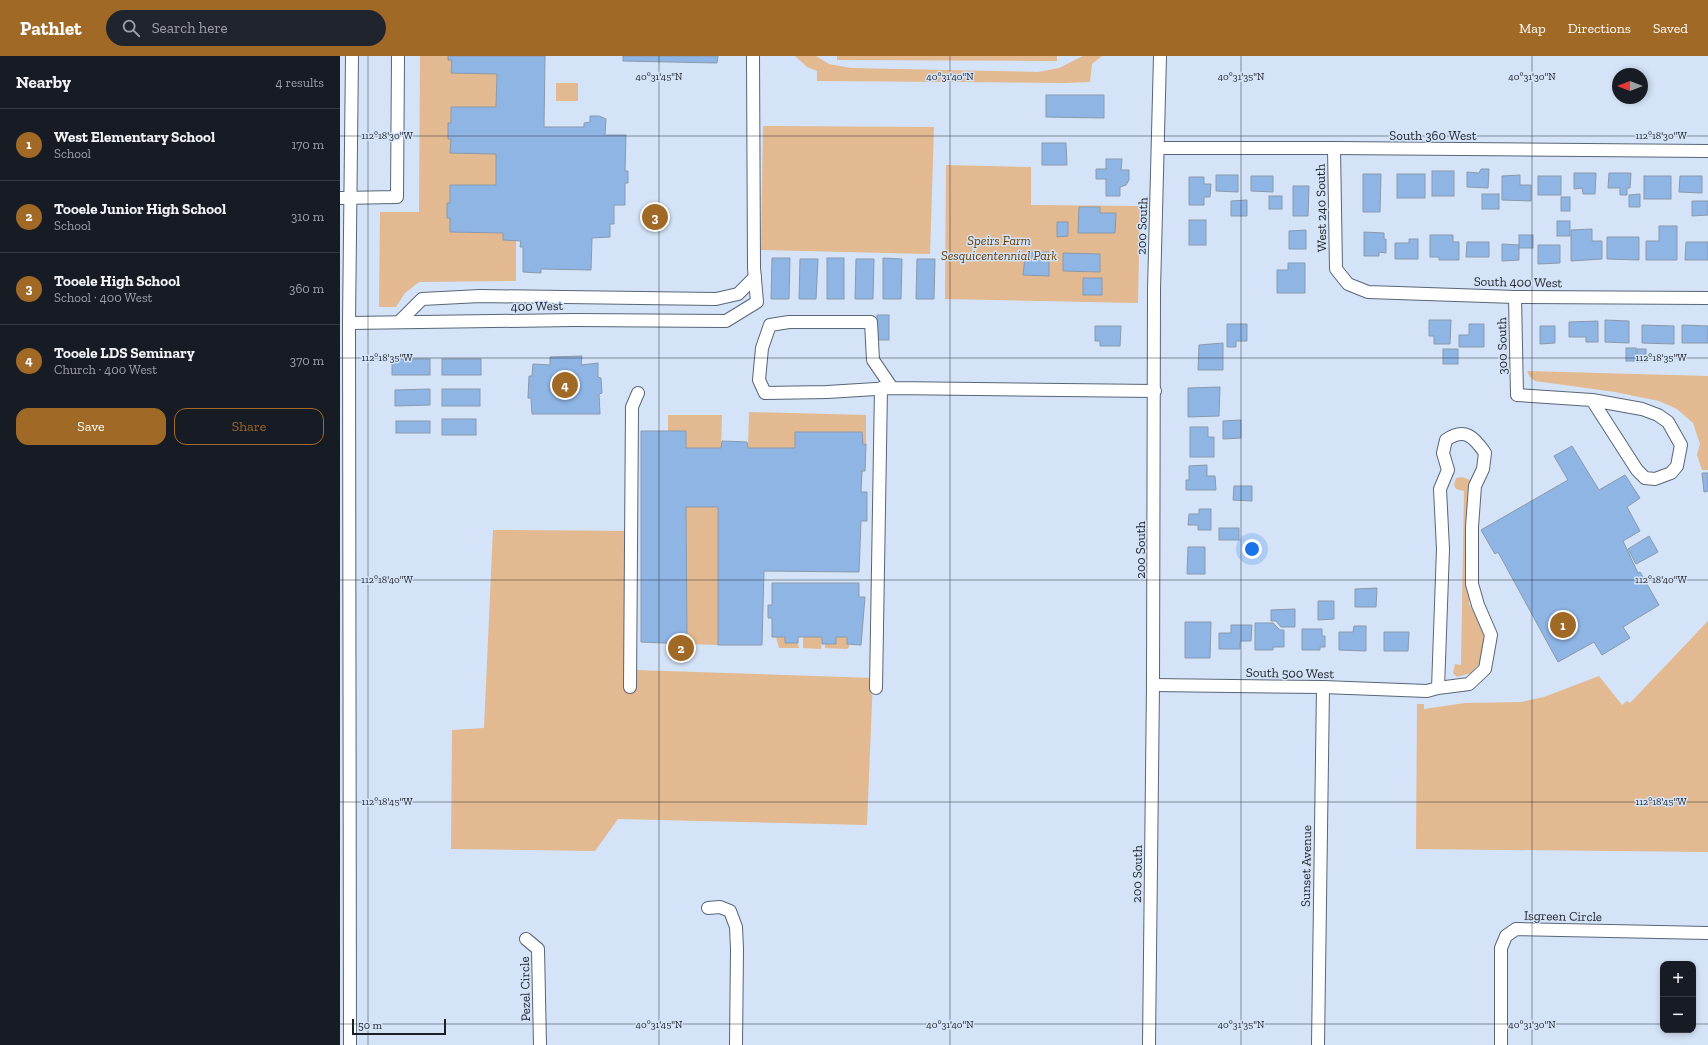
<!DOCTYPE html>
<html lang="en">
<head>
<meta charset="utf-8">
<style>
  body { margin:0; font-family:"Zilla Slab",serif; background:#20242c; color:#f1f3f6 }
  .controls { position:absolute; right:12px; bottom:12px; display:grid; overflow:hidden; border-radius:8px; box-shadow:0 2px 6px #0003 }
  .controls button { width:36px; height:36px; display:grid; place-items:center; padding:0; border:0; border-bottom:1px solid #363941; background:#171b24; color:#f1f3f6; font:20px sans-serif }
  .compass { position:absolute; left:1272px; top:12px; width:36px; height:36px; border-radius:50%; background:#171b24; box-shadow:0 2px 6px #0003; rotate:270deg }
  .scale { position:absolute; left:12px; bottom:10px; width:94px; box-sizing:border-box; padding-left:4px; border:2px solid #1a2027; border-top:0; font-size:11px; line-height:14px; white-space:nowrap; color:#1a2027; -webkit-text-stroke:3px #d4e3f7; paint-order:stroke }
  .you { position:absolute; left:912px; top:493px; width:14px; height:14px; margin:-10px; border:3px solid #fff; border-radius:50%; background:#1a73e8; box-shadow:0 0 0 6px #1a73e833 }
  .badge { display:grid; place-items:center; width:26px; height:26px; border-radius:50%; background:#a06925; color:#fff; font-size:13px; font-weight:700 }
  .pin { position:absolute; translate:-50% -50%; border:2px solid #fff; box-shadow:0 1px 4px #0006 }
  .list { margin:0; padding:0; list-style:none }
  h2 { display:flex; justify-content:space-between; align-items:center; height:52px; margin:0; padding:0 16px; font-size:17px }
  h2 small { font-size:13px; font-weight:400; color:#9ea1a6 }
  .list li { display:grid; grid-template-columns:26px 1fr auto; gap:12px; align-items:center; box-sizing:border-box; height:72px; padding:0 16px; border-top:1px solid #363941 }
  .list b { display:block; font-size:15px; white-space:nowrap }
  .list p { margin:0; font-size:13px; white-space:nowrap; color:#9ea1a6 }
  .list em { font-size:13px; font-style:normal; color:#9ea1a6 }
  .actions { display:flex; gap:8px; padding:12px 16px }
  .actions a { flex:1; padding:9px 0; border:1px solid #a06925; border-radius:12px; text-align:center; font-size:14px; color:#a06925 }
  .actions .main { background:#a06925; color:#fff }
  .icon { flex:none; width:22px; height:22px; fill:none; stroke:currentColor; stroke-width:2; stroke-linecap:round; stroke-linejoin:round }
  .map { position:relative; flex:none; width:1368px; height:989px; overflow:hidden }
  header { display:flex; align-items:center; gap:24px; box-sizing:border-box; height:56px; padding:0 20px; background:#a06925; color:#fff }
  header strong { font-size:19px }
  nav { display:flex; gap:22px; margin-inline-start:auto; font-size:14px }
  .search { width:280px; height:36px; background:#20242c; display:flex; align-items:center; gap:10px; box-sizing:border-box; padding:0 14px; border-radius:22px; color:#9ea1a6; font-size:15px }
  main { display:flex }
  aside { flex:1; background:#171b24 }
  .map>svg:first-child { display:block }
  .green { fill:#e2b990 }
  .building { fill:#8fb5e5; stroke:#8a99ab }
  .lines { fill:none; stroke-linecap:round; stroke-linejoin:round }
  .minor-casing { stroke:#586677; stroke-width:14 }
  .minor { stroke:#fff; stroke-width:12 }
  .ticks { fill:none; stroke:#1a2027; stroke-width:1; stroke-opacity:0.45 }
  .labels { text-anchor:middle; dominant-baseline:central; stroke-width:3; stroke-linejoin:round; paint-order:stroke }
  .street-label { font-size:13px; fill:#1a2027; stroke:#d4e3f7 }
  .park-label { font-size:13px; font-style:italic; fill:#653b00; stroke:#d4e3f7 }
  .ticks-label { font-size:10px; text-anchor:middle; fill:#1a2027; stroke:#d4e3f7; stroke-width:3; stroke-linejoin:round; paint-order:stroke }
</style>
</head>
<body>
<header>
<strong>Pathlet</strong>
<div class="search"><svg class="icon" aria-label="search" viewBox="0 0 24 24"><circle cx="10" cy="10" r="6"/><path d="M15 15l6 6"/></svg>Search here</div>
<nav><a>Map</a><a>Directions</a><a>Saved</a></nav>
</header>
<main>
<aside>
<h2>Nearby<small>4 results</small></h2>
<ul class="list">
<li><span class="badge">1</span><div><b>West Elementary School</b><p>School</p></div><em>170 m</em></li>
<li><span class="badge">2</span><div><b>Tooele Junior High School</b><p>School</p></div><em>310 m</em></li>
<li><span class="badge">3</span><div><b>Tooele High School</b><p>School · 400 West</p></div><em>360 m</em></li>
<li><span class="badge">4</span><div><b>Tooele LDS Seminary</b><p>Church · 400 West</p></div><em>370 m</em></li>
</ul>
<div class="actions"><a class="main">Save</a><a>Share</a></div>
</aside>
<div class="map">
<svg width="1368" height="989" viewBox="0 0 1368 989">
  <rect width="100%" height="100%" fill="#d4e3f7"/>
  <!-- green -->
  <g class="green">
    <polygon points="80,0 108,0 108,4 112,4 112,17 157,18 156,51 126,51 111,67 108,67 108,83 111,83 110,97 156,98 156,129 110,130 110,147 107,148 107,162 110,162 110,176 163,177 176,184 176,225 79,226 65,237 56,251 39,251 40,156 79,156"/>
    <polygon points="455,0 476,0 489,8 511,12 698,16 719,12 743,0 762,0 752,8 750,26 725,27 477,25 477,15 467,11"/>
    <polygon points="497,0 717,0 717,5 497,4"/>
    <rect x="216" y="27" width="22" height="18"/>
    <polygon points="423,70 594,71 590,198 421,194"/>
    <polygon points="606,109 691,111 691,149 800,150 798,247 605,243"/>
    <polygon points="1187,315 1368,320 1368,414 1362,414 1357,399 1360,388 1353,367 1337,353 1319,345 1275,336 1195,325 1190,321"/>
    <polygon points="409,356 526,359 526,388 455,392 408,392"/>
    <polygon points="328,359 382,359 381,392 346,392 346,375 328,375"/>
    <polygon points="1122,421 1130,424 1128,510 1129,548 1144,575 1143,594 1140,607 1131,617 1117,621 1113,617 1115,608 1121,609 1124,435 1116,433 1114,429 1116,422"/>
    <polygon points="346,451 378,451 378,589 347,588"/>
    <polygon points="153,474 295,475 295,614 533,622 527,769 278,763 255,795 111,793 112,674 144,672"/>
    <polygon points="1368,565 1368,796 1076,793 1077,648 1084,648 1084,653 1125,647 1181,646 1204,641 1259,620 1282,649 1287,645 1290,647"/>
    <polygon points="436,581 445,581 445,587 458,587 459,592 439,592"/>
    <polygon points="463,581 482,581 481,593 463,592"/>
    <polygon points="496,581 507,581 507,588 509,588 509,591 507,593 485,592 485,587"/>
  </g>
  <!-- building -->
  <g class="building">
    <polygon points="108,0 205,0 204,71 244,71 244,67 250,66 250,60 259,60 266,63 265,79 286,79 285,115 288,115 288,127 285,127 285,149 274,149 274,168 270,168 270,181 252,182 251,214 201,213 201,217 183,216 183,191 180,191 181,185 163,184 163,177 110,176 110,162 107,162 107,147 110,147 110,129 156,129 156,98 110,97 111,83 108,83 108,67 111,67 111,51 156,51 157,18 111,17 112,4 108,4"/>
    <polygon points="283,0 378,0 377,7 283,5"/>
    <polygon points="706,39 764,39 764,62 706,61"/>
    <polygon points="702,87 726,87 727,109 702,109"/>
    <polygon points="766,103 782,103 781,114 789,114 789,124 786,129 780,131 780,140 766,140 766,123 756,123 756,113 766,113"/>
    <polygon points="1141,113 1149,113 1148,132 1127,131 1127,116 1139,117"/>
    <rect x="1092" y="115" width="22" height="25"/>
    <polygon points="1234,117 1256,117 1255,138 1243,138 1242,132 1234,133"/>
    <polygon points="1269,117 1291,117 1290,132 1287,132 1287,139 1280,139 1280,132 1268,132"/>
    <polygon points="1023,118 1041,118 1040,156 1023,156"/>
    <rect x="1057" y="118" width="28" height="24"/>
    <polygon points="876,119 898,119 898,136 876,135"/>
    <polygon points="1180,119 1180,129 1191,129 1191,145 1162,144 1162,120"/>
    <polygon points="911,120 933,120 933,136 911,135"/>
    <rect x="1198" y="120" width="23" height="19"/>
    <rect x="1304" y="120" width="27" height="23"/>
    <polygon points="1340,120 1362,120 1362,137 1339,136"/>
    <polygon points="849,121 864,121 864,128 871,128 870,141 864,141 864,149 849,149"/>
    <polygon points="953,130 969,130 968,160 953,160"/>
    <rect x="1142" y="138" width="17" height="15"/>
    <polygon points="1300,138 1300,151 1289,151 1289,139"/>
    <rect x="929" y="140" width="13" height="13"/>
    <rect x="1221" y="141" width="9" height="14"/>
    <polygon points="907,144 907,160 891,160 891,145"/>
    <polygon points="1352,145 1368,145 1368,159 1352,160"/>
    <polygon points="739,151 760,151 760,157 776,157 775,177 738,177"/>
    <rect x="849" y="164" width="17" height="25"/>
    <rect x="1217" y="165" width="13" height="15"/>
    <polygon points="717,166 728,166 728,180 717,181"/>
    <polygon points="1319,170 1337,170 1337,204 1306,204 1306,185 1319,185"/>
    <polygon points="1252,173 1252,185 1262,185 1262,203 1231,205 1231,174"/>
    <polygon points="966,174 966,193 949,193 949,175"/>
    <polygon points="1024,176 1044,177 1044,183 1046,183 1046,197 1039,196 1039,200 1024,200"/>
    <polygon points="1090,179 1113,179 1113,186 1119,186 1119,204 1099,204 1099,201 1090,201"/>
    <rect x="1179" y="179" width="14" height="13"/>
    <polygon points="1267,181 1299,181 1299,204 1267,203"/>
    <polygon points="1069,183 1078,183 1078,203 1055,203 1055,187 1069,187"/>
    <polygon points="1127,186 1149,186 1149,201 1126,201"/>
    <polygon points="1346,186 1368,186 1368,204 1345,204"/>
    <polygon points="1162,188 1179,189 1179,204 1162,205"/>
    <polygon points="1198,189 1220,189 1220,207 1198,208"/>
    <polygon points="690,196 709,196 709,220 683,219 685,201 690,201"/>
    <polygon points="723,197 760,198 760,216 723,215"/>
    <polygon points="432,202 450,202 449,243 431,243"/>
    <rect x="487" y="202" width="17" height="41"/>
    <polygon points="543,202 562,203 561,243 543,243"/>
    <polygon points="460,203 478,203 476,243 459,243"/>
    <polygon points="516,203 534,203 533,243 515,243"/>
    <polygon points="577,203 595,203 594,243 576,243"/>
    <polygon points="948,207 965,207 965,237 937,237 937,214 948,214"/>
    <rect x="743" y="222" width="19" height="17"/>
    <rect x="537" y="259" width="12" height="25"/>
    <polygon points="1089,264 1111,264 1110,288 1094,288 1094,280 1089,280"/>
    <polygon points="1265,264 1289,265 1289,287 1265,286"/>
    <polygon points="1258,265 1258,286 1246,286 1246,281 1229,281 1229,266"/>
    <polygon points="887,268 907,268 907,285 896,285 896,291 887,291"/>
    <polygon points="1129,268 1144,268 1144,291 1119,291 1119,279 1129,279"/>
    <polygon points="1302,269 1334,270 1334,288 1302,287"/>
    <polygon points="1342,269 1368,270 1368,287 1342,287"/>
    <polygon points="755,270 781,270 780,290 760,290 760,285 755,285"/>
    <polygon points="1200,270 1215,270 1215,287 1200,288"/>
    <polygon points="883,287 883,314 858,314 859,289"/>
    <rect x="1286" y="292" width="10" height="13"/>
    <rect x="1103" y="293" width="15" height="15"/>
    <rect x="1297" y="293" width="9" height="13"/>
    <polygon points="242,300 241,309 258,307 258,321 261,322 262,337 259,338 260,358 192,358 191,342 188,342 189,320 192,320 193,308 210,309 210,301"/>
    <rect x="52" y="303" width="38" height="16"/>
    <rect x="102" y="303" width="39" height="16"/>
    <polygon points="880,331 879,360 848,361 848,332"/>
    <polygon points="90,333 90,349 55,350 55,334"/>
    <rect x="102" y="333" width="38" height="17"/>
    <rect x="102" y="363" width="34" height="16"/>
    <polygon points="901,364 901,382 883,383 883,365"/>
    <rect x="56" y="365" width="34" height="12"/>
    <polygon points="850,371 868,371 868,381 874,381 874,401 850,401"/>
    <polygon points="301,375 346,375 346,392 381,392 382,385 407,386 408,392 455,392 455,376 522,376 523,389 526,388 525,415 522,415 521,436 527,436 527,465 521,465 519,516 424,515 422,589 378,589 378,451 346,451 347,588 301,586"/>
    <polygon points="1232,390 1259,434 1285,419 1300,442 1287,451 1300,475 1283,485 1298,517 1300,516 1319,549 1283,571 1290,582 1262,599 1254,586 1218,606 1158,496 1155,498 1141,474 1228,424 1214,400"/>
    <polygon points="867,409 867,420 875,420 876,434 846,434 846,424 849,424 849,410"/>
    <polygon points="1362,417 1368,417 1368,435 1364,436"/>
    <polygon points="894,430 912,430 912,445 893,444"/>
    <polygon points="859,453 871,453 871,474 858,474 858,469 848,469 849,458 859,458"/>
    <rect x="879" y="472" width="20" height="12"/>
    <polygon points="1309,480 1318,496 1296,508 1288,493"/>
    <polygon points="848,491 865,491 865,518 847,518"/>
    <polygon points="432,527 519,527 519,541 525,541 521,589 507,588 507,581 496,581 496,588 482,588 482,581 458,581 458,587 445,587 445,581 432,581 432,562 428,562 428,549 432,549"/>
    <polygon points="1037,532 1036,551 1015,551 1015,533"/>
    <polygon points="978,545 994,545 994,563 978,564"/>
    <polygon points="955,553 955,571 941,571 936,565 931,565 931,554"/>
    <polygon points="845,566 871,566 870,602 845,602"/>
    <polygon points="915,567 933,567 940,574 944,574 944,591 933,591 933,594 915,594"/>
    <polygon points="891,569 912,569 911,585 900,585 900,593 879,593 879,577 891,577"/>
    <polygon points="1014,570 1026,570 1026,595 999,594 999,576 1013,576"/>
    <polygon points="962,573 982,573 982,580 985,580 985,591 980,591 980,594 962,594"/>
    <polygon points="1044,576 1069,576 1068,595 1044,595"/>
  </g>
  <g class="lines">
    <!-- minor casing -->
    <g class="minor-casing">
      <g id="minor">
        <polyline points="818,92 994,92 1368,95"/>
        <polyline points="994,92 996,213 1008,228 1028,236 1175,241 1368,242"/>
        <polyline points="0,142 57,141 58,0"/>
        <polyline points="1175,241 1177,339 1252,344 1302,353 1318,359 1328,366 1341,389 1337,410 1331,417 1315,423 1305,422 1297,414 1252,344"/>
        <polyline points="60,265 82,243 140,240 376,243 398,238 415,221"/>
        <polyline points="9,267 234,264 386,265 417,246 414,212 413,0"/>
        <polyline points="552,332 533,304 531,266 449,266 430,269 422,292 419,324 425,337 487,336 552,332 815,335"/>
        <path d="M 813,629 L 983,631 L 1087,635 L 1098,632 L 1103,493 L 1100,433 L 1108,414 L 1103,397 L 1106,384 C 1125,371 1134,381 1145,397 L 1143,413 L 1135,430 L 1132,471 L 1132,528 L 1138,549 L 1151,579 L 1145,613 L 1129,628 L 1098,632"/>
        <polyline points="290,631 292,351 298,337"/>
        <polyline points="536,632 541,332"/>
        <polyline points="368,852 380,851 390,855 396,871 397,893 396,989"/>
        <polyline points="186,883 198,893 200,989"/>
        <polyline points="10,989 9,267 12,0"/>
        <polyline points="809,989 813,629 814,234 820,0"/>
        <polyline points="978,989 983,631"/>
        <polyline points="1161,989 1161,892 1166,880 1176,873 1368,877"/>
      </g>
    </g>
    <!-- minor -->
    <use href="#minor" class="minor"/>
  </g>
  <!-- ticks -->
  <path class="ticks" d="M 28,0 L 28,989M 319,0 L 319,989M 610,0 L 610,989M 901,0 L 901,989M 1192,0 L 1192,989M 0,80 L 1368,80M 0,302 L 1368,302M 0,524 L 1368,524M 0,746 L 1368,746M 0,968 L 1323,968M 1353,968 L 1368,968"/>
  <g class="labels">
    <!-- street labels -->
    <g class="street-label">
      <text x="1093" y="79">South 360 West</text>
      <text transform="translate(981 152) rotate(-91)">West 240 South</text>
      <text transform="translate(802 170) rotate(-88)">200 South</text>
      <text transform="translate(1178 226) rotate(1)">South 400 West</text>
      <text transform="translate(197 250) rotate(-1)">400 West</text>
      <text transform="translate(1162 290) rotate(-91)">300 South</text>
      <text transform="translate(800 494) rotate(-90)">200 South</text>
      <text transform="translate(950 617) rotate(1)">South 500 West</text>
      <text transform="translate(966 810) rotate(-89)">Sunset Avenue</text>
      <text transform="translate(797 818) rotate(-89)">200 South</text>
      <text transform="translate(1223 860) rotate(1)">Isgreen Circle</text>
      <text transform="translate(185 933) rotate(-91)">Pezel Circle</text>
    </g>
    <!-- park labels -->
    <g class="park-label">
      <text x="659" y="184">Speirs Farm<tspan x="659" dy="15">Sesquicentennial Park</tspan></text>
    </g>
  </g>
  <g class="ticks-label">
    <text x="319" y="24">40°31'45"N</text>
    <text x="610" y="24">40°31'40"N</text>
    <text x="901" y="24">40°31'35"N</text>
    <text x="1192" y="24">40°31'30"N</text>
    <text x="1321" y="83">112°18'30"W</text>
    <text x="47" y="83">112°18'30"W</text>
    <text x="1321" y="305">112°18'35"W</text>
    <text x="47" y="305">112°18'35"W</text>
    <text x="1321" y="527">112°18'40"W</text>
    <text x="47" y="527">112°18'40"W</text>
    <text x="1321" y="749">112°18'45"W</text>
    <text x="47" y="749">112°18'45"W</text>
    <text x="319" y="972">40°31'45"N</text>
    <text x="610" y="972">40°31'40"N</text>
    <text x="901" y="972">40°31'35"N</text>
    <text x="1192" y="972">40°31'30"N</text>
  </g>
</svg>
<div class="controls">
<button>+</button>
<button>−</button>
</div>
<svg class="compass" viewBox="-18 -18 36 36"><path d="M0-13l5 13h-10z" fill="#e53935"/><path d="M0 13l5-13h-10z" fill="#9ea1a6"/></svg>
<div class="scale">50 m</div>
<div class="you"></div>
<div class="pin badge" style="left:1223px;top:569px">1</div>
<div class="pin badge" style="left:341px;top:592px">2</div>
<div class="pin badge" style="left:315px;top:161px">3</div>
<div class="pin badge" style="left:225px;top:329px">4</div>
</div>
</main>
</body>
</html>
